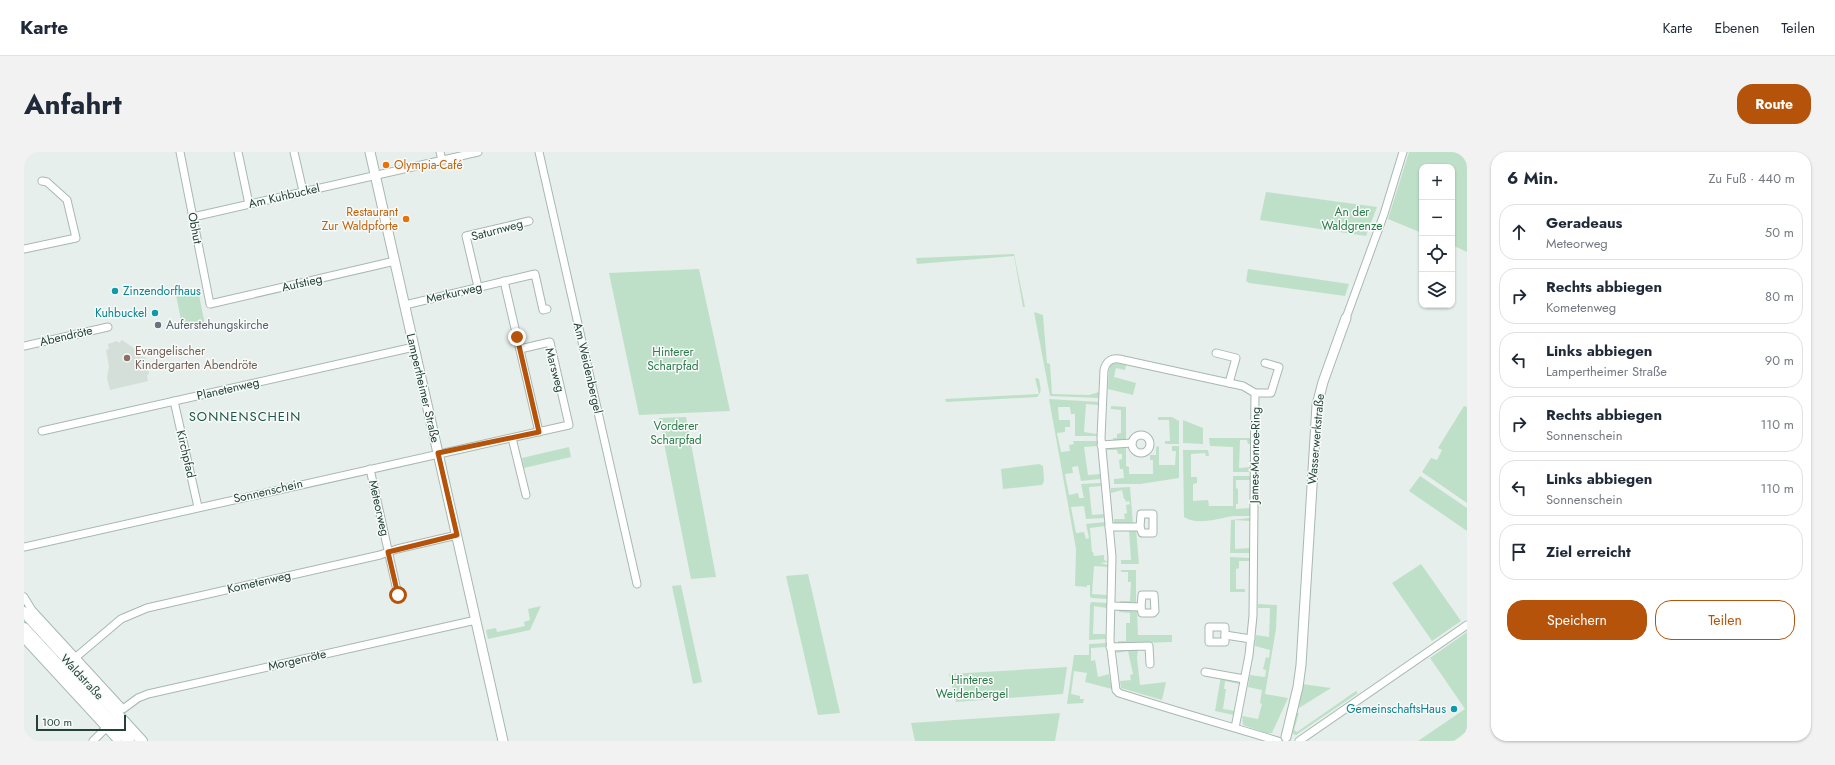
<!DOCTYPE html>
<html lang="de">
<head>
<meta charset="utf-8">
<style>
  body { margin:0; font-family:Jost,sans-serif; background:#f2f2f3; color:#1f2937 }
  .controls { position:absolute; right:12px; top:12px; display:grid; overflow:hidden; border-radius:8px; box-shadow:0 1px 3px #0004 }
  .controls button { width:36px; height:36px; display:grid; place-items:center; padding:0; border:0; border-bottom:1px solid #e0e1e3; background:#fff; color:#1f2937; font:20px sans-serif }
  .scale { position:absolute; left:12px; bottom:10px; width:90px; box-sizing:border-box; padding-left:4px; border:2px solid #24423a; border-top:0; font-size:11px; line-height:14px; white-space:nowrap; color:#24423a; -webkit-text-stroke:3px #f7fbf9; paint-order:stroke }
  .stop { position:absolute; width:12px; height:12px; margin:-9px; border:3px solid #b45309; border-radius:50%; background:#fff }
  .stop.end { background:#b45309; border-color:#fff; box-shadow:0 1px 4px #0008 }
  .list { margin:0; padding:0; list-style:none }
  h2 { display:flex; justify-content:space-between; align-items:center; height:52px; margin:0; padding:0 16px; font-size:17px }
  h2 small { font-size:13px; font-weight:400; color:#747a83 }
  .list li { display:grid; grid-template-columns:26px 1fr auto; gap:12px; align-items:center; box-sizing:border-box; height:56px; margin:0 8px 8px; padding:0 8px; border:1px solid #e0e1e3; border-radius:16px }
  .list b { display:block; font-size:15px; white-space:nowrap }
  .list p { margin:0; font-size:13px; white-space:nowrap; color:#747a83 }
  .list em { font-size:13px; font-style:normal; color:#747a83 }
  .actions { display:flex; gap:8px; padding:12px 16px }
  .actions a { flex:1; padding:9px 0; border:1px solid #b45309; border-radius:16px; text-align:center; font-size:14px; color:#b45309 }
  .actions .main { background:#b45309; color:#fff }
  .icon { flex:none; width:22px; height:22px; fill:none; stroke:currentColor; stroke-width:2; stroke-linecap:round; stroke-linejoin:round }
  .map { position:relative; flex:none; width:1443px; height:589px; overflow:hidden; border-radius:16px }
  header { display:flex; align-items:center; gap:24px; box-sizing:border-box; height:56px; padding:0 20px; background:#fff; border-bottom:1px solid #e0e1e3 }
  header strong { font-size:19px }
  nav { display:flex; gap:22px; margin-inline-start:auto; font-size:14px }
  .intro { display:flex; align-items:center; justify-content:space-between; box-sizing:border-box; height:96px; padding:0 24px }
  h1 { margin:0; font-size:28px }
  .button { padding:10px 18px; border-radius:16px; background:#b45309; color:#fff; font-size:14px; font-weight:700 }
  main { display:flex; gap:24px; padding:0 24px }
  aside { flex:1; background:#fff; border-radius:16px; box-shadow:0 1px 3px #0004 }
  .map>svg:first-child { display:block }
  .built { fill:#d4dfda }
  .green { fill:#bfe0c8 }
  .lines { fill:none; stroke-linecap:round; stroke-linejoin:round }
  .minor-casing { stroke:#a8b8b2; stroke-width:9 }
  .tertiary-casing { stroke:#a8b8b2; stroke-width:11 }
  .secondary-casing { stroke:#a4bbb3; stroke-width:12 }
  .minor { stroke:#fff; stroke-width:7 }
  .tertiary { stroke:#fff; stroke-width:9 }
  .secondary { stroke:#fff; stroke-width:10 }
  .route { stroke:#b45309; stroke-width:5 }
  .food-dot { fill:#e8710a; stroke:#f7fbf9; stroke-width:1.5 }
  .culture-dot { fill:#0f9aa8; stroke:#f7fbf9; stroke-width:1.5 }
  .worship-dot { fill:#6b7280; stroke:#f7fbf9; stroke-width:1.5 }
  .education-dot { fill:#8d6e63; stroke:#f7fbf9; stroke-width:1.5 }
  .labels { text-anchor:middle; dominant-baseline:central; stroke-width:3; stroke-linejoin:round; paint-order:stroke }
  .food-label { font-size:12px; fill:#c56008; stroke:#f7fbf9; text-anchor:start }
  .street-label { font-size:12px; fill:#24423a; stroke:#f7fbf9 }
  .park-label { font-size:12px; fill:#2d7a4b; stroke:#f7fbf9 }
  .culture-label { font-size:12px; fill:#0d838f; stroke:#f7fbf9; text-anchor:end }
  .worship-label { font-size:12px; fill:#5b616d; stroke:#f7fbf9; text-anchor:start }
  .education-label { font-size:12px; fill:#785e54; stroke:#f7fbf9; text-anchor:start }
  .neighbourhood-label { font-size:13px; letter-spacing:1px; fill:#1f5548; stroke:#f7fbf9 }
</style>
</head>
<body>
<header>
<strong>Karte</strong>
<nav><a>Karte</a><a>Ebenen</a><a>Teilen</a></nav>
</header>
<div class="intro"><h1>Anfahrt</h1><a class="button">Route</a></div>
<main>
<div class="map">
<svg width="1443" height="589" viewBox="0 0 1443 589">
  <rect width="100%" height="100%" fill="#e6efeb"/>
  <!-- built -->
  <polygon class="built" points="98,188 111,197 116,195 119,197 125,222 123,223 124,229 86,238 83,226 85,214 82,198 85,197 84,192 93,189 95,191"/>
  <!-- green -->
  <g class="green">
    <polygon points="1385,0 1443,0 1443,100 1428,93 1428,15 1398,15 1398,81 1364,67"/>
    <polygon points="1242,40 1353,55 1342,84 1236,68"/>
    <polygon points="990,102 1001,155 999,155 990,104 893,112 892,106"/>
    <polygon points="675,117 706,259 615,263 585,121"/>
    <polygon points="1224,117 1325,132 1321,144 1225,131 1222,129"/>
    <polygon points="174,138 181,173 159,178 152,143"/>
    <polygon points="1010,160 1019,163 1023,211 1026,212 1028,242 1065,243 1075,240 1074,246 1026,244"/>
    <polygon points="1092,211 1102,213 1101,218 1092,216 1090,225 1112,231 1109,243 1084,237 1085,217 1088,212"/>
    <path d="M 1011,226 L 1015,227 C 1016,234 1019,240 1013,245 L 922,250 L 921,247 L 1015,242 Z"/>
    <polygon points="1025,247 1075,250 1074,253 1062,252 1060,280 1073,282 1073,284 1051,284 1051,262 1047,262 1046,255 1034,255 1035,268 1046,268 1046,275 1041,275 1041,280 1033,281 1037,300 1046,299 1045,293 1050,292 1049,289 1073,289 1073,294 1060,295 1064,323 1076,322 1076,327 1057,329 1054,314 1048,315 1049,321 1041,322 1045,343 1054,341 1055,346 1060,346 1057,332 1077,331 1077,334 1065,335 1068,363 1080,362 1080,366 1062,367 1060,354 1047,355 1052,381 1060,380 1062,387 1065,386 1062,372 1081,370 1081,374 1066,376 1068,400 1069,400 1070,404 1080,403 1080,408 1084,410 1076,411 1084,413 1084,415 1070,414 1068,442 1083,443 1083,447 1068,446 1066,445 1066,433 1063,433 1063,435 1051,434 1052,397"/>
    <polygon points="1087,254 1102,255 1102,289 1089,290 1089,286 1093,286 1093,282 1097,281 1097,258 1087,257"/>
    <polygon points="1440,254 1443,255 1443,351 1398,320 1407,306 1413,308 1418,298 1414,296"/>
    <polygon points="662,265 692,425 667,427 635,266"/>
    <polygon points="1134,265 1148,265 1155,269 1155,292 1141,292 1141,289 1146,289 1145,268 1134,268"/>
    <polygon points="1159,268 1179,276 1179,292 1159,291"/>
    <polygon points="1185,286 1227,286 1227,292 1224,292 1223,288 1216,288 1215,316 1227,315 1227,320 1209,320 1209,295 1186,294"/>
    <polygon points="1102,294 1102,314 1105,315 1105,322 1129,322 1129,308 1126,308 1126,303 1132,303 1132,295 1135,294 1135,313 1151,313 1152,299 1148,299 1148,294 1155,294 1155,326 1116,332 1090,332 1090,327 1100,326 1099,317 1096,317 1095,308 1098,307 1098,302 1094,302 1093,298 1083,298 1082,295"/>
    <polygon points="545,295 547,305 500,316 498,306"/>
    <path d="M 1159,298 L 1184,298 L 1185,304 L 1182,304 L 1181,301 L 1167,302 L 1167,325 L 1173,325 L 1173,331 L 1169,332 L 1169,349 L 1184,348 L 1185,354 L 1209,354 L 1209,324 L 1227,324 L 1227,328 L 1212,328 L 1212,336 L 1214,337 L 1214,352 L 1212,352 L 1212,357 L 1226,356 L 1226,364 C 1221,364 1215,364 1210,364 C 1195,366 1174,374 1160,365 Z"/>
    <polygon points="1015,312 1019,314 1020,329 1018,333 979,337 977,317"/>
    <polygon points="1396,324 1443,356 1443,379 1385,339"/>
    <polygon points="1106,335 1109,373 1090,373 1090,367 1101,367 1100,362 1103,361 1102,353 1106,352 1105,349 1102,350 1101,347 1100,347 1098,338 1087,341 1087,336"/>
    <polygon points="1226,366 1226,369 1211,368 1211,397 1226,396 1226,401 1206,401 1207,368"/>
    <polygon points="1095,377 1112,377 1115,412 1097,412 1097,408 1107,408 1105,379 1095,379"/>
    <polygon points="1206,405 1226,406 1226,409 1215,409 1215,416 1212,417 1212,437 1221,437 1221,440 1206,440"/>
    <polygon points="1397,412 1437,469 1408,489 1368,431"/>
    <polygon points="1097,418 1112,418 1112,453 1096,452 1096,449 1106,449 1107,430 1104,430 1104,420 1097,420"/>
    <polygon points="784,422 816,561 794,563 762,424"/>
    <polygon points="657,433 678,530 669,532 648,434"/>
    <polygon points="1067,450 1083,451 1083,456 1070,454 1069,482 1081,482 1082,487 1065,488 1066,453"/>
    <polygon points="1234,452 1253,453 1252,477 1241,542 1264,546 1248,581 1242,581 1219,573 1218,564 1234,567 1238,552 1236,551 1238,538 1224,535 1226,523 1241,525 1242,518 1239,517 1242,505 1245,506 1246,498 1231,494 1232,483 1245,485 1246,456 1234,456"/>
    <polygon points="517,454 506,478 464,487 462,478 472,476 473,480 501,474 500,470 506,468 504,457"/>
    <polygon points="1095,457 1113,457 1114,483 1148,483 1148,490 1094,492 1094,489 1102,489 1102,471 1106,471 1106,461 1095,460"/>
    <polygon points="1443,480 1443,579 1430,589 1394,589 1441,557 1406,506"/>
    <polygon points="1082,491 1082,495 1067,496 1067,509 1071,508 1074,525 1085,522 1088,537 1061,530 1063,521 1050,519 1047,542 1056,544 1056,547 1060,547 1059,551 1043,552 1050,503 1065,503 1065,492"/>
    <polygon points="1092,497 1114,497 1113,506 1116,533 1142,530 1138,548 1097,536 1096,529 1107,528 1106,523 1109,522 1104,499 1093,501"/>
    <polygon points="1043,515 1039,542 932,550 925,522"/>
    <polygon points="1197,524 1216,528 1215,532 1201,529 1200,537 1202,537 1199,557 1211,559 1210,563 1191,559"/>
    <polygon points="1278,532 1307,536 1275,556"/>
    <polygon points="1332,539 1334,541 1272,583 1269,582 1268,579 1273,561 1275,561 1270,578 1273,580"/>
    <polygon points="1036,561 1031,589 891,589 887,571"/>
  </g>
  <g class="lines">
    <!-- minor casing -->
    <g class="minor-casing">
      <g id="minor">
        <polyline points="156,0 186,152 371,109"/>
        <polyline points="214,0 225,52"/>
        <polyline points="270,0 279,39"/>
        <polyline points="416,0 418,8"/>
        <polyline points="515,0 613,432"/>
        <polyline points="169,65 454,0"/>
        <polyline points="0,97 52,86 43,48 23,30 18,29"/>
        <polyline points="480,129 515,280"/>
        <polyline points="454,135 442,84 505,69"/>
        <polyline points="381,153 511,122 519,158 523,157"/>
        <polyline points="1322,166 1360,62 1379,0"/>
        <polyline points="0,194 84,175"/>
        <polyline points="1192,201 1212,206 1205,231"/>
        <polyline points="1231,241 1247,241 1255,215 1241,211"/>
        <polyline points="150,249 174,355"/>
        <polyline points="18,279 390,195"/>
        <circle cx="1117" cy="292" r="9"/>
        <polyline points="488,286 502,343"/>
        <polyline points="1077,293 1108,291"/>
        <polyline points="346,317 374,443"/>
        <polygon points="1117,362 1129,362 1129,381 1118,381 1116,375"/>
        <polyline points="1085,375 1116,375"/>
        <polyline points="0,395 545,273 526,190 496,197"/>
        <polygon points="1118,443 1130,443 1131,459 1129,461 1118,461 1117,455"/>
        <polyline points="0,445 8,458 99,557 114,546 124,542 452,468"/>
        <polyline points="1087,454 1117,455"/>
        <rect x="1185" y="475" width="16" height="15"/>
        <polyline points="1201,483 1227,487"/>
        <polyline points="0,487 94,589"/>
        <polyline points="1086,495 1125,494 1126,512"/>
        <polyline points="51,506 97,467 123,456 356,403 373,397 433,383"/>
        <polyline points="1181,520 1220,527"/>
        <path d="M 1211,576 L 1225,503 L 1229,464 L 1231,241 L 1219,234 L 1205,231 L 1095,207 C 1087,206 1082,210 1080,218 L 1077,286 L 1088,405 L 1086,489 L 1092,538 L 1095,541 C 1148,558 1201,573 1254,589"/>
        <polyline points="69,589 81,577"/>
        <polyline points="1275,589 1443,473"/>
      </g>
    </g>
    <!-- tertiary casing -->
    <g class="tertiary-casing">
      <g id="tertiary">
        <polyline points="346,0 479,589"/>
        <polyline points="1262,585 1274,535 1277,513 1293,253 1299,230 1322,166"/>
      </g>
    </g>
    <!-- secondary casing -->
    <g class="secondary-casing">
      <g id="secondary">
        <polyline points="0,460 118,589"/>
        <polyline points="0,476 105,589"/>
      </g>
    </g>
    <!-- minor -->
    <use href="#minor" class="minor"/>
    <!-- tertiary -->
    <use href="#tertiary" class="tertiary"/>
    <!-- secondary -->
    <use href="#secondary" class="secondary"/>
  </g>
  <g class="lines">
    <!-- route -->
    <polyline class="route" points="374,443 364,400 433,383 414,301 515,280 493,185"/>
  </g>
  <!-- markers -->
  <g class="food-dot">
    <circle cx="362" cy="13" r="4"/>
    <circle cx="382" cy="67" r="4"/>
  </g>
  <g class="culture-dot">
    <circle cx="91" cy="139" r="4"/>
    <circle cx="131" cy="161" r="4"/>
    <circle cx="1430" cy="557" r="4"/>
  </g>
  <circle class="worship-dot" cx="134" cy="173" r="4"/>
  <circle class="education-dot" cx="103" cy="206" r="4"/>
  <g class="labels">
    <!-- food labels -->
    <g class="food-label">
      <text x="370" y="13">Olympia-Café</text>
      <text x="374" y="60" text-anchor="end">Restaurant<tspan x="374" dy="14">Zur Waldpforte</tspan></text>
    </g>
    <!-- street labels -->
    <g class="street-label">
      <text transform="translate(260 44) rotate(-13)">Am Kuhbuckel</text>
      <text transform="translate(171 76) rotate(79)">Obhut</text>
      <text transform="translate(473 78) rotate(-15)">Saturnweg</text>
      <text transform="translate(278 131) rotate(-13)">Aufstieg</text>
      <text transform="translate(430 141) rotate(-13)">Merkurweg</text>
      <text transform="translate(42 184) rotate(-13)">Abendröte</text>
      <text transform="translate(564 216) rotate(77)">Am Weidenbergel</text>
      <text transform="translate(531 218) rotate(75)">Marsweg</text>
      <text transform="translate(399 236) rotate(77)">Lampertheimer Straße</text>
      <text transform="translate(204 237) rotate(-13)">Planetenweg</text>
      <text transform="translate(1292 287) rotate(-85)">Wasserwerkstraße</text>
      <text transform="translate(162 302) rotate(77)">Kirchpfad</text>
      <text transform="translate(1231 303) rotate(-89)">James-Monroe-Ring</text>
      <text transform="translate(244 339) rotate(-13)">Sonnenschein</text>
      <text transform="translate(355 356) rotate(77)">Meteorweg</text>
      <text transform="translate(235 430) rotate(-13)">Kometenweg</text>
      <text transform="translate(273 508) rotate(-13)">Morgenröte</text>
      <text transform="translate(58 525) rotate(47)">Waldstraße</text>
    </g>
    <!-- park labels -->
    <g class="park-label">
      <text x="1328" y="60">An der<tspan x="1328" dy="14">Waldgrenze</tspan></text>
      <text x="649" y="200">Hinterer<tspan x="649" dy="14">Scharpfad</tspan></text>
      <text x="652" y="274">Vorderer<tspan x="652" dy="14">Scharpfad</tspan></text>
      <text x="948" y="528">Hinteres<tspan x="948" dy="14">Weidenbergel</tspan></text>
    </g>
    <!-- culture labels -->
    <g class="culture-label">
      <text x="99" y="139" text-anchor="start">Zinzendorfhaus</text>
      <text x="123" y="161">Kuhbuckel</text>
      <text x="1422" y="557">GemeinschaftsHaus</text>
    </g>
    <!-- worship labels -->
    <g class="worship-label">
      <text x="142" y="173">Auferstehungskirche</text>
    </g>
    <!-- education labels -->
    <g class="education-label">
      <text x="111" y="199">Evangelischer<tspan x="111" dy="14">Kindergarten Abendröte</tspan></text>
    </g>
    <!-- neighbourhood labels -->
    <g class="neighbourhood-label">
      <text x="221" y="264">SONNENSCHEIN</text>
    </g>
  </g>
</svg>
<div class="controls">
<button>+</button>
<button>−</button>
<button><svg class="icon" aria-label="locate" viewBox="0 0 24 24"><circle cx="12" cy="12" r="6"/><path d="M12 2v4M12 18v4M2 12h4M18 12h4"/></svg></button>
<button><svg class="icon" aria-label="layers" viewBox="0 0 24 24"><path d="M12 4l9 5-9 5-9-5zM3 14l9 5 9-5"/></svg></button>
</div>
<div class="scale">100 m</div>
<div class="stop" style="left:374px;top:443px"></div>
<div class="stop end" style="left:493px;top:185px"></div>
</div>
<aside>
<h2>6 Min.<small>Zu Fuß · 440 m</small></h2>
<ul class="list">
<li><svg class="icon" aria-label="ahead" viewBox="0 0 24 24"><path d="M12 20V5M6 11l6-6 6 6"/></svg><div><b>Geradeaus</b><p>Meteorweg</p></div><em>50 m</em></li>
<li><svg class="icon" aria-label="right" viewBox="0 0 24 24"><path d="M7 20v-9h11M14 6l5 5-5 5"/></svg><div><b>Rechts abbiegen</b><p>Kometenweg</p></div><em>80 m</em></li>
<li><svg class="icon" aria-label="left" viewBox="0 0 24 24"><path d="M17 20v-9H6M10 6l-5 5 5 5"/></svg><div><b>Links abbiegen</b><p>Lampertheimer Straße</p></div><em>90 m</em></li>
<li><svg class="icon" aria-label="right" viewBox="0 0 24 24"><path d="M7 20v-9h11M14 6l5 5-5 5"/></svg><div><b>Rechts abbiegen</b><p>Sonnenschein</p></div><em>110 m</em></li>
<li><svg class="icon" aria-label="left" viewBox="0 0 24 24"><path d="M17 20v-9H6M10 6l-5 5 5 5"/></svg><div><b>Links abbiegen</b><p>Sonnenschein</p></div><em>110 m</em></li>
<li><svg class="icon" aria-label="arrive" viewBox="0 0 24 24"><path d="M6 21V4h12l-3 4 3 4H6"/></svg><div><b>Ziel erreicht</b></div></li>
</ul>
<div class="actions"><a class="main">Speichern</a><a>Teilen</a></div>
</aside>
</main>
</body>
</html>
